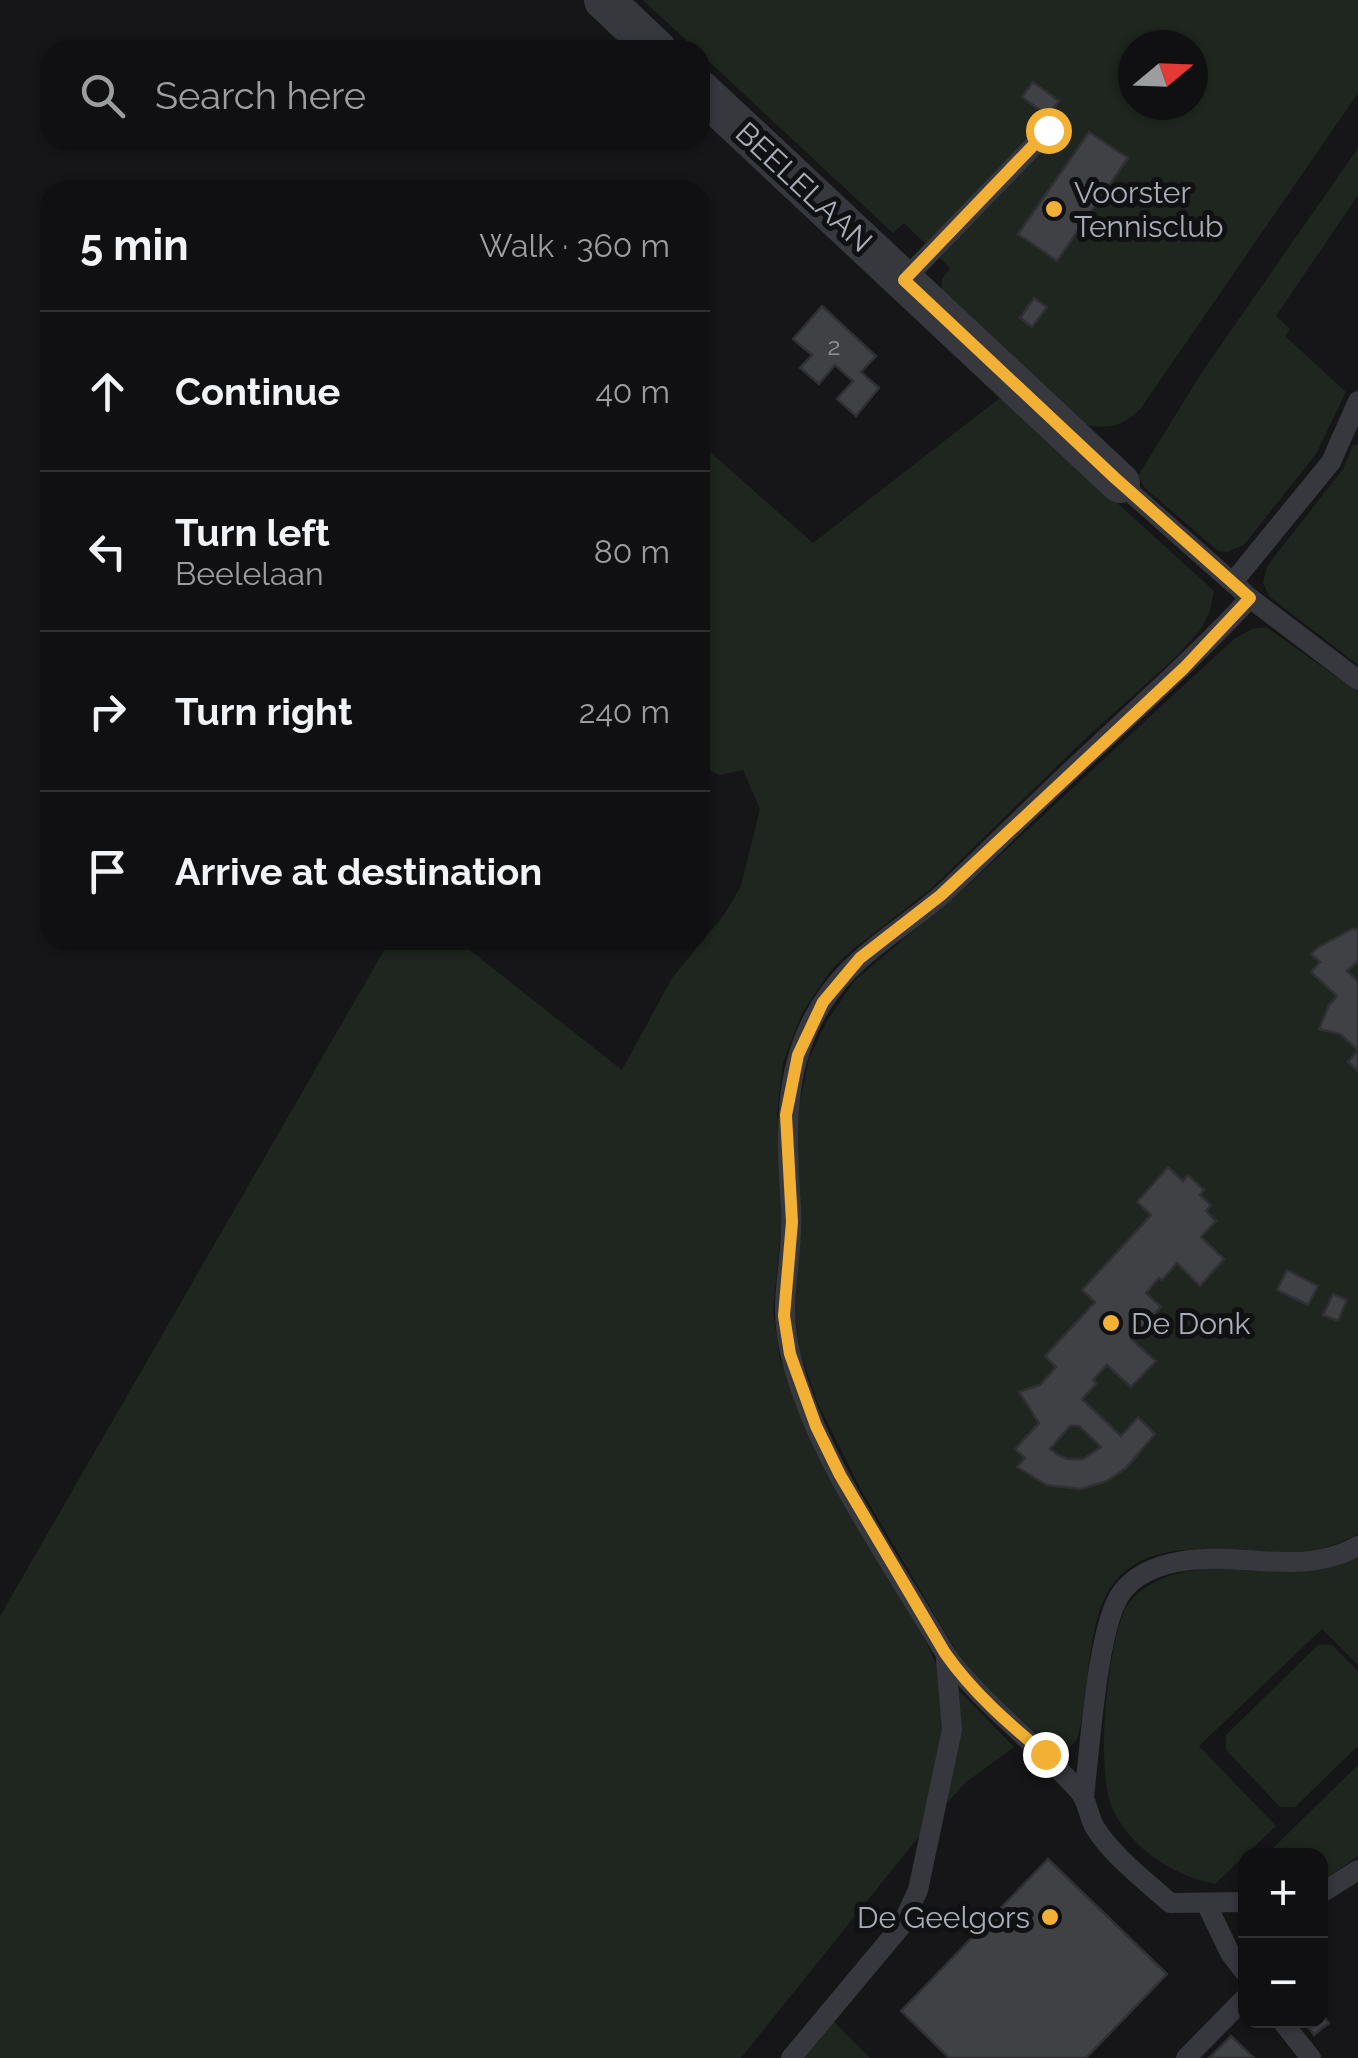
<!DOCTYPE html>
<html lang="en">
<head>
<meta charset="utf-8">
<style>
  body { margin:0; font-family:Raleway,sans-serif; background:#19191b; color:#f1f3f6 }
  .controls { position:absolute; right:30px; bottom:30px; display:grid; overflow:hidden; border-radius:20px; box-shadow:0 2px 8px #0004 }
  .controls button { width:90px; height:90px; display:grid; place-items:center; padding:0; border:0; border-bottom:2px solid #303032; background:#101012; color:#f1f3f6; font:50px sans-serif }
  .compass { position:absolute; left:1118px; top:30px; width:90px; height:90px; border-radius:50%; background:#101012; box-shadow:0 2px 8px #0004; rotate:71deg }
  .stop { position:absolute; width:30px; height:30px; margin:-22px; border:8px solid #f2b134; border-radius:50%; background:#fff }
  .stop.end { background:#f2b134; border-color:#fff; box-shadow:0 2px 10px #0008 }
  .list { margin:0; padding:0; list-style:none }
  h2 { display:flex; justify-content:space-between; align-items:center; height:130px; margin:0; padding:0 40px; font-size:42px }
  h2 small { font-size:32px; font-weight:400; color:#9c9d9f }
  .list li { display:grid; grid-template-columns:65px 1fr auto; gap:30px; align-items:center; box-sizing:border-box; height:160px; padding:0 40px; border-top:2px solid #303032 }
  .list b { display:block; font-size:38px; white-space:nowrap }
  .list p { margin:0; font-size:32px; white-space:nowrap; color:#9c9d9f }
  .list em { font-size:32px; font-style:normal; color:#9c9d9f }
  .icon { flex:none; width:55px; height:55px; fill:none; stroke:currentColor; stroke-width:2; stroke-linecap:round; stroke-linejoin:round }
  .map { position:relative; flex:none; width:1358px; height:2058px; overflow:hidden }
  .search { position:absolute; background:#101012; box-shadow:0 2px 8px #0004; left:40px; top:40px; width:670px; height:110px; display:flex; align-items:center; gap:25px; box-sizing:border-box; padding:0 35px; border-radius:30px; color:#9c9d9f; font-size:38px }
  .panel { position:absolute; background:#101012; box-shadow:0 2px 8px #0004; left:40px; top:180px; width:670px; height:770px; border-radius:30px }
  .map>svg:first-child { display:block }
  .green { fill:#1e261f; fill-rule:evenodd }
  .building { fill:#404145; stroke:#303034; stroke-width:2.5; fill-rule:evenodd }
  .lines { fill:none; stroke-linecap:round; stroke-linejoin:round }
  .service { stroke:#37383d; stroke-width:20 }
  .minor { stroke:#37383d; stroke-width:40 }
  .route { stroke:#f2b134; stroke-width:12 }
  .poi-dot { fill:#f2b134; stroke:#111113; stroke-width:4 }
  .labels { text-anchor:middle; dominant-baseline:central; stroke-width:10; stroke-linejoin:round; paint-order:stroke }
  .number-label { font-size:25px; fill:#8e929b }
  .street-label { font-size:30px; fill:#a8adb8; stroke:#111113 }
  .poi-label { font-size:30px; fill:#a8adb8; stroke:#111113; text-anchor:start }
</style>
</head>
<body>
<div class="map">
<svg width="1358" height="2058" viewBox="0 0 1358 2058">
  <rect width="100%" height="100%" fill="#161618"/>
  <!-- green -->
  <g class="green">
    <path d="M 643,0 L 1358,0 L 1358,93 L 1141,408 C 1125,425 1109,430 1086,425 L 941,291 L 942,279 L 950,268 L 904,223 L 893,233 ZM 1133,45 L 1193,45 L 1193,105 L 1133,105 Z"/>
    <polygon points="1358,148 1358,195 1276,316 1290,329 1285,336 1346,392 1316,454 1244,545 1227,552 1218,551 1145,488 1138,476 1202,372"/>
    <polygon points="1001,397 1214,591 1210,611 1201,629 1175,658 1087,737 932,888 851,951 831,970 802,1013 783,1063 777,1115 782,1219 773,1312 780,1359 813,1444 923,1635 939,1670 1014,1747 965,1783 937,1814 741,2058 0,2058 0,1616 390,940 457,940 622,1070 672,978 724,915 741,886 760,809 743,770 720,775 700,766 700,443 813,543"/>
    <polygon points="1353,445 1358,445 1358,665 1270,597 1263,583 1267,566 1343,469"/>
    <path d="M 1266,627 L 1358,692 L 1358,1534 C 1339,1544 1321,1550 1299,1552 C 1236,1557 1136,1524 1103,1602 C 1085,1645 1090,1695 1077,1739 L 1071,1746 L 1057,1751 L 985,1688 L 955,1649 L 862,1492 L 817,1402 L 800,1351 L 795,1315 L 797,1115 L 809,1058 L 827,1021 L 854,981 L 969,884 L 1234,639 L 1252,629 Z"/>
    <path d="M 1358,1557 L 1358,1665 L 1322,1629 L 1199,1746 L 1276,1826 L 1215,1884 C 1174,1876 1132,1849 1113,1810 C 1095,1772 1107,1653 1123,1614 C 1129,1599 1141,1589 1155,1582 C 1217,1551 1290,1587 1358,1557 Z"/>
    <polygon points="1318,1645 1332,1645 1358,1671 1358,1746 1295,1807 1280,1807 1226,1750 1226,1735"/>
    <polygon points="1358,1765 1358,1856 1321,1882 1320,1856 1265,1856"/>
    <polygon points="833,2021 870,2058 801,2058"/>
  </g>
  <!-- building -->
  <g class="building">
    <polygon points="1033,82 1059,101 1048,116 1022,97"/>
    <polygon points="1089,132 1128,158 1057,261 1018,234"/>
    <polygon points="1034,298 1047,307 1032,327 1020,318"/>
    <polygon points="822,306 876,356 861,372 879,388 856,416 837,399 853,381 835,365 819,384 800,368 812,355 793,339"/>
    <polygon points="1352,929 1358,929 1358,961 1347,971 1358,981 1358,1050 1340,1034 1319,1029 1329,1005 1337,996 1311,972 1320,962 1311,954 1317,948"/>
    <polygon points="1358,1050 1358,1071 1348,1062"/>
    <path d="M 1168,1167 L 1183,1181 L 1188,1175 L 1204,1190 L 1200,1195 L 1211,1205 L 1206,1211 L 1216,1221 L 1201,1237 L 1224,1259 L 1200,1286 L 1177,1263 L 1162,1280 L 1159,1278 L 1146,1293 L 1161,1307 L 1131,1339 L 1156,1361 L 1131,1387 L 1107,1365 L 1093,1380 L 1097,1383 L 1082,1399 L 1121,1436 L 1138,1417 L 1155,1434 L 1126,1468 L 1107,1481 L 1081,1489 L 1046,1485 L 1017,1467 L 1025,1458 L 1015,1449 L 1039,1423 L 1019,1392 L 1040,1385 L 1056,1367 L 1045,1356 L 1095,1302 L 1082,1290 L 1151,1215 L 1137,1202 ZM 1070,1426 L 1079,1426 L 1101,1447 L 1083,1459 L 1068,1459 L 1058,1455 L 1050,1449 Z"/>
    <polygon points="1287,1270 1318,1286 1308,1305 1277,1290"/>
    <polygon points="1333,1294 1347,1300 1338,1321 1323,1315"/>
    <polygon points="1048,1859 1167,1974 1086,2058 949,2058 901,2011"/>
    <polygon points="1320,2012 1329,2023 1314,2035 1303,2020 1320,2020"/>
    <polygon points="1231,2036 1254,2058 1209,2058"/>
  </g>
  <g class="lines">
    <!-- service -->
    <g class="service">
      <polyline points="904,280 1048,131"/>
      <polyline points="1120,483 1250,598 1358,680"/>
      <polyline points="1233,582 1331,462 1358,401"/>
      <path d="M 1084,1796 C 1090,1750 1097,1625 1122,1592 C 1149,1557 1205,1557 1245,1560 C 1284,1563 1322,1566 1358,1546"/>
      <polyline points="1320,1894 1358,1870"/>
      <path d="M 1246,1902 L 1170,1903 C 1145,1880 1112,1856 1094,1826 C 1088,1815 1088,1801 1079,1791 C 1036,1742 983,1706 945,1653 C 892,1562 803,1440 787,1336 C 780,1293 794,1252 791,1208 C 786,1131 781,1056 831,991 C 861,950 907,926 945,892 C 989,851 1032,807 1076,766 C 1135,710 1195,658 1250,598"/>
      <polyline points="1206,1903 1230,1953 1246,1974"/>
      <polyline points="1281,2020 1311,2058"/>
      <polyline points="791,2058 902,1925 918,1890 952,1730 946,1660"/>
      <polyline points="1186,2058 1246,1997"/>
    </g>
    <!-- minor -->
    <g class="minor">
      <polyline points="604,0 657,50"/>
      <polyline points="700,90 1120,483"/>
    </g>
  </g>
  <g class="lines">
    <!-- route -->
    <path class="route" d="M 1045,1754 C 1008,1723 973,1693 945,1653 L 840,1475 L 816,1426 L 790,1354 L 784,1316 L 792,1222 L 786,1115 L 798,1055 L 823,1002 L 860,958 L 941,895 L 1184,668 L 1250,598 L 1115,478 L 904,280 L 1048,130"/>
  </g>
  <!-- markers -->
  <g class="poi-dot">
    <circle cx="1054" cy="209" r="10"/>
    <circle cx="1111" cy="1323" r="10"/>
    <circle cx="1050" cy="1917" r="10"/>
  </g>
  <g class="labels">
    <!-- number labels -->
    <g class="number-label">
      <text x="834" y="346">2</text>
    </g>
    <!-- street labels -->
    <g class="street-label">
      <text transform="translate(804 187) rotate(43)">BEELELAAN</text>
    </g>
    <!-- poi labels -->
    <g class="poi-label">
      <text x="1074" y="192">Voorster<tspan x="1074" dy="34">Tennisclub</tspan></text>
      <text x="1131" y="1323">De Donk</text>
      <text x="1030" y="1917" text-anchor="end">De Geelgors</text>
    </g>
  </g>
</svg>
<div class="controls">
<button>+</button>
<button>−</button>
</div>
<svg class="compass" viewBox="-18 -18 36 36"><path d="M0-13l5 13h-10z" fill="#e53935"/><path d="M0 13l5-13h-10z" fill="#9c9d9f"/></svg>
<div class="stop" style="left:1048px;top:130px"></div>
<div class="stop end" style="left:1045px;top:1754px"></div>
<div class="search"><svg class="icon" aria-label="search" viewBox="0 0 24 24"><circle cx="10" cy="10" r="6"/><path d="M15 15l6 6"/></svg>Search here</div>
<section class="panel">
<h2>5 min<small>Walk · 360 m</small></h2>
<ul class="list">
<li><svg class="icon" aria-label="ahead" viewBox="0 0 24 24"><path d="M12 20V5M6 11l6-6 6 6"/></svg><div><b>Continue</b></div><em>40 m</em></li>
<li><svg class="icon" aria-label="left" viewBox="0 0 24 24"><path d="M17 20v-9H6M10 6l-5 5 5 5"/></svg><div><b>Turn left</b><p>Beelelaan</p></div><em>80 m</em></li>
<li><svg class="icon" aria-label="right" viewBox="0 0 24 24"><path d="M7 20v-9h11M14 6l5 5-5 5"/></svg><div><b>Turn right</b></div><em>240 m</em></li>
<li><svg class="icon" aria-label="arrive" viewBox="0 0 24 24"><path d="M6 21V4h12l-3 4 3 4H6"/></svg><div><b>Arrive at destination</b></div></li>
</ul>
</section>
</div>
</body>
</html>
